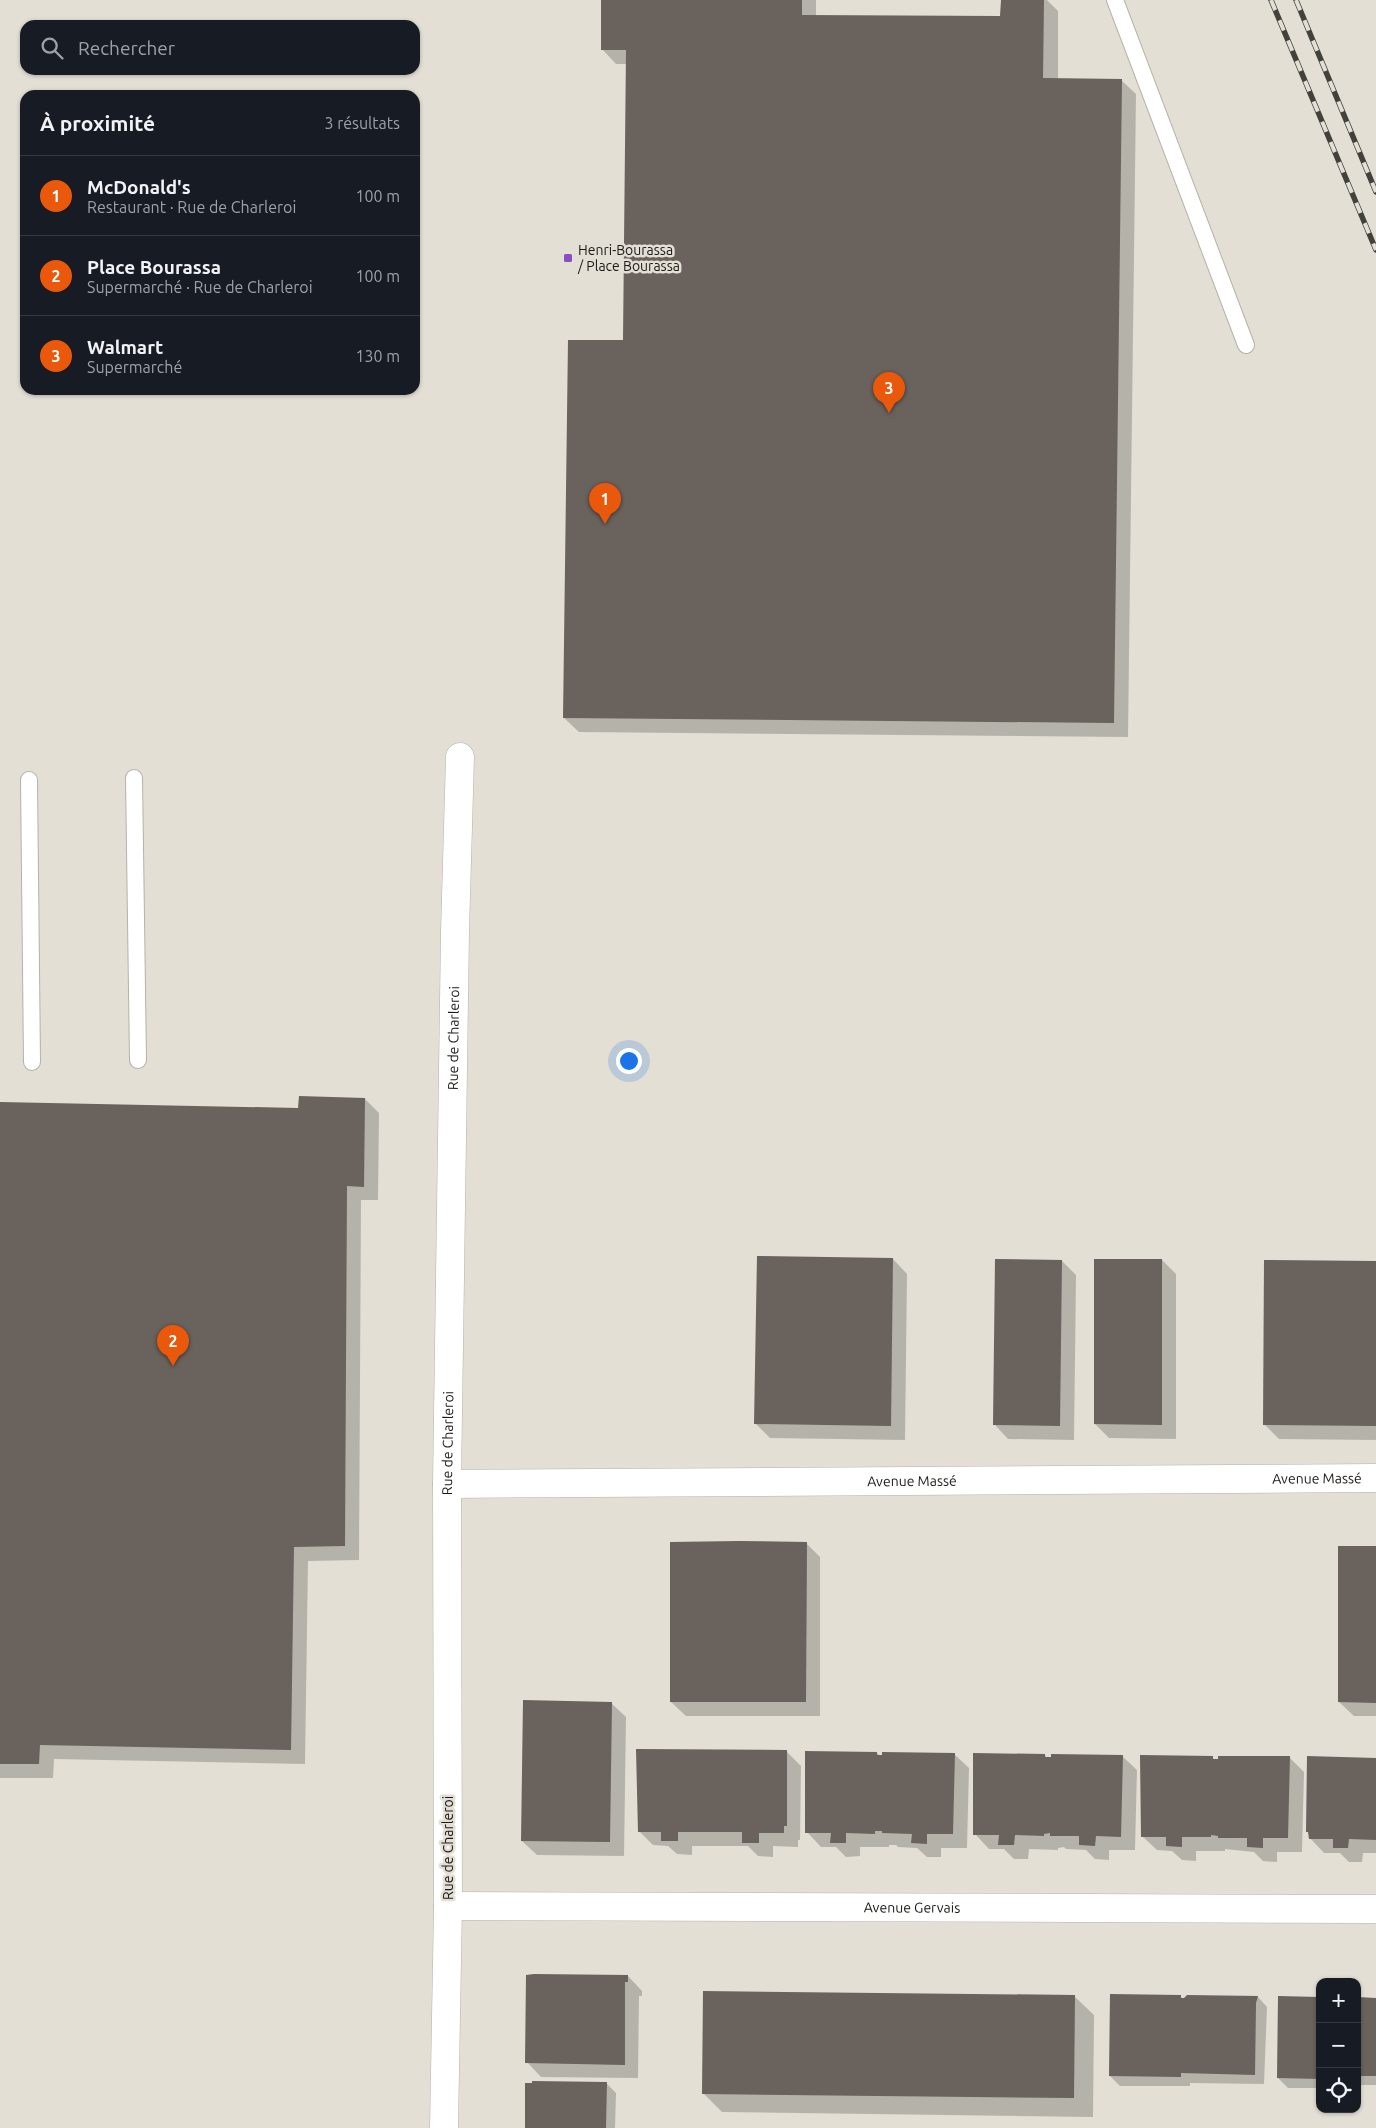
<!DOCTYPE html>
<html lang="fr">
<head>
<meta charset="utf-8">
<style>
  body { margin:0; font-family:Ubuntu,sans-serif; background:#242831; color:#f1f3f6 }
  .controls { position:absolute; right:15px; bottom:15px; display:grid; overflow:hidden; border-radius:10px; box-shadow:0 1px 4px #0004 }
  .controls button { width:45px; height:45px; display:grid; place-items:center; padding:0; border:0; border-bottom:1px solid #363941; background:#171b24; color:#f1f3f6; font:25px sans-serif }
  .you { position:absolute; left:628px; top:1060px; width:18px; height:18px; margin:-12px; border:4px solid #fff; border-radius:50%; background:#1a73e8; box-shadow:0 0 0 8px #1a73e833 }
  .badge { display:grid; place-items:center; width:32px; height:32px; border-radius:50%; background:#ea580c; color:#fff; font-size:16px; font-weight:700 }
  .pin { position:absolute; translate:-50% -41px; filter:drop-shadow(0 1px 2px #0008) }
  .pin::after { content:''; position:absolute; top:26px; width:18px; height:15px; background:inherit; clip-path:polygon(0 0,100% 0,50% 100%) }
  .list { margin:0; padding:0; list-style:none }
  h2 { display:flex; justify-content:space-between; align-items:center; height:65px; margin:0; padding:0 20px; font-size:21px }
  h2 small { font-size:16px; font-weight:400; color:#9ea1a6 }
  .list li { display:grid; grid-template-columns:32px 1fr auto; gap:15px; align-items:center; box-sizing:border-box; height:80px; padding:0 20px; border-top:1px solid #363941 }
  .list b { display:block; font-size:19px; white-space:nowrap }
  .list p { margin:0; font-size:16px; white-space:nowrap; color:#9ea1a6 }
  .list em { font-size:16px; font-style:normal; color:#9ea1a6 }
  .icon { flex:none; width:28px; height:28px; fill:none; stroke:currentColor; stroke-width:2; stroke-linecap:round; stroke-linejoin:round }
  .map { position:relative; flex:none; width:1376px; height:2128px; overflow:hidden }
  .search { position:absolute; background:#171b24; box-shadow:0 1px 4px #0004; left:20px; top:20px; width:400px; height:55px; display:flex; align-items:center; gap:12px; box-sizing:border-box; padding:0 18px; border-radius:15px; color:#9ea1a6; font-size:19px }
  .panel { position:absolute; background:#171b24; box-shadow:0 1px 4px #0004; left:20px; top:90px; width:400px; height:305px; border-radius:15px }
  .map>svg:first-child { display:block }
  .shadow { fill:#0003 }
  .building { fill:#6a625c }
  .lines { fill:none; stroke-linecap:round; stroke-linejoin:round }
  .service-casing { stroke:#b6b2a9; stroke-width:18 }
  .minor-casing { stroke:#b6b2a9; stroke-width:29 }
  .service { stroke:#fff; stroke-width:16 }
  .minor { stroke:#fff; stroke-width:28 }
  .rail-casing { stroke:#42413c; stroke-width:5.5 }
  .rail { stroke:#e3dfd5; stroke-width:4; stroke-dasharray:11; stroke-linecap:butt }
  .poi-dot { fill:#894ec4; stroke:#e3dfd5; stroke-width:2 }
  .labels { text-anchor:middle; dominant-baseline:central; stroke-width:5; stroke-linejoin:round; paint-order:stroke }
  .poi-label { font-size:14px; fill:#1a1915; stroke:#e3dfd5; text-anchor:start }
  .street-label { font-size:14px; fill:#1a1915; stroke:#e3dfd5 }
</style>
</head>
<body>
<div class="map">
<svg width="1376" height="2128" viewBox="0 0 1376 2128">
  <rect width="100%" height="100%" fill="#e3dfd5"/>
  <!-- shadow -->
  <g class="shadow">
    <polygon points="602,0 816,0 816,16 1002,17 1002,0 1047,0 1058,11 1058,79 1121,80 1136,94 1128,737 579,732 564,718 624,341 627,64 616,64 602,49"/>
    <polygon points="365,1099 379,1113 378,1200 361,1200 359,1560 308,1561 305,1764 54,1759 53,1778 0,1778 0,1103 299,1109"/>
    <polygon points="893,1259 907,1274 905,1440 770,1438 756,1424"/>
    <polygon points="1162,1260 1176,1274 1176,1439 1109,1438 1095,1424"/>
    <polygon points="1062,1261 1076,1275 1074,1440 1008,1439 994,1424"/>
    <polygon points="1376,1262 1376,1440 1279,1439 1264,1424"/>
    <polygon points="806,1543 820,1557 820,1716 686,1716 671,1702"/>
    <polygon points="1376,1547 1376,1716 1354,1716 1339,1702"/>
    <polygon points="611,1703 626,1717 624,1856 537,1855 522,1841"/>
    <polygon points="787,1752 801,1766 800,1840 798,1840 798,1847 773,1846 773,1857 758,1856 748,1846 692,1846 692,1855 677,1854 668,1846 653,1845 639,1831"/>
    <polygon points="877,1753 880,1756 954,1754 969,1768 967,1848 941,1848 941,1857 927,1857 917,1848 898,1847 896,1845 889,1845 889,1847 860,1847 860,1856 846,1857 836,1847 821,1847 807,1832"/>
    <polygon points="1045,1755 1048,1759 1122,1756 1137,1770 1135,1850 1109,1850 1109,1860 1095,1859 1086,1850 1066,1849 1064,1847 1058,1848 1058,1850 1029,1849 1028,1859 1014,1859 1004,1849 989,1849 975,1834"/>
    <polygon points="1212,1757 1215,1760 1290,1758 1304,1772 1302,1852 1277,1852 1277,1862 1263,1861 1254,1852 1225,1849 1225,1851 1196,1851 1196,1861 1182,1860 1172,1851 1157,1850 1142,1836"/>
    <polygon points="1376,1759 1376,1853 1363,1853 1362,1862 1349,1862 1340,1853 1324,1853 1310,1838"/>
    <polygon points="628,1976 642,1991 642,1996 639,1996 638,2078 541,2077 527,2062"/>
    <polygon points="1180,1996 1183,1999 1188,1996 1258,1997 1267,2007 1264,2084 1190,2083 1190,2086 1120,2086 1110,2076"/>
    <polygon points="1075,1997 1094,2015 1093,2117 722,2112 703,2093"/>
    <polygon points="1320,1998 1320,2088 1288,2088 1278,2078"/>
    <polygon points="1357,1999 1376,1999 1376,2085 1357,2085 1357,2089"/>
    <polygon points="606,2083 616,2093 615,2128 526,2128"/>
  </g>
  <!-- building -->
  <g class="building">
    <polygon points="601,0 802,0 802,15 1000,16 1001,0 1044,0 1043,78 1122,79 1114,723 563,718 568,340 623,340 626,50 601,50"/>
    <polygon points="299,1096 365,1098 364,1187 347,1186 345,1546 294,1547 291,1750 40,1745 39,1764 0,1764 0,1102 298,1108"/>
    <polygon points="757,1256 893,1258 891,1426 754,1424"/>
    <polygon points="995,1259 1062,1260 1060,1426 993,1425"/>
    <polygon points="1094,1259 1162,1259 1162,1425 1094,1424"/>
    <polygon points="1264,1260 1376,1261 1376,1426 1263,1425"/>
    <polygon points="739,1541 807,1542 806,1702 670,1702 670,1542"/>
    <polygon points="1338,1546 1376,1546 1376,1703 1338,1702"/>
    <polygon points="523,1700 612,1702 610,1842 521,1841"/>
    <polygon points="636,1749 787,1750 787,1826 784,1826 784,1833 759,1833 759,1843 742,1843 742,1832 678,1832 678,1841 661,1841 661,1832 638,1832"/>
    <polygon points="805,1751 877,1752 877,1755 882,1755 882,1752 955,1753 953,1834 927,1834 927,1844 911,1843 912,1834 882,1833 882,1831 875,1831 875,1834 846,1833 846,1843 830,1843 831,1833 805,1833"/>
    <polygon points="973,1753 1045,1754 1045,1757 1051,1757 1051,1754 1123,1755 1121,1837 1096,1836 1095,1846 1079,1845 1079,1836 1050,1836 1050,1833 1044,1834 1044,1836 1015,1835 1014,1845 998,1845 999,1835 973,1835"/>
    <polygon points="1140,1755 1213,1756 1213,1759 1218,1759 1218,1756 1290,1756 1288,1838 1263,1838 1263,1848 1247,1847 1247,1838 1218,1838 1218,1836 1211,1835 1211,1837 1182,1837 1182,1847 1166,1846 1166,1837 1141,1837"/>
    <polygon points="1307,1756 1376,1758 1376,1840 1349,1839 1348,1848 1333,1848 1333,1839 1309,1839 1308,1832 1306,1832"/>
    <polygon points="534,1974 628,1975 628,1982 625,1982 625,2065 525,2063 526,1975"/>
    <polygon points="703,1991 1075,1995 1074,2098 702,2094"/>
    <polygon points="1110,1994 1181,1995 1181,1998 1184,1998 1187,1995 1258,1996 1256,2003 1255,2075 1181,2073 1181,2077 1109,2076"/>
    <polygon points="1278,1996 1320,1997 1320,2079 1277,2078"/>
    <polygon points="1357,1997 1376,1998 1376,2076 1357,2076"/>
    <polygon points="532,2081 607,2082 606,2128 525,2128 525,2083 532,2083"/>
  </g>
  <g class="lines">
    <!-- service casing -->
    <g class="service-casing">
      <g id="service">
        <polyline points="1115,0 1246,345"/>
        <polyline points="134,778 138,1060"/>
        <polyline points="29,780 32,1062"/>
      </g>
    </g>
    <!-- minor casing -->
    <g class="minor-casing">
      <g id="minor">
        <path id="s1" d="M 447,1484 L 1376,1478"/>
        <path id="s2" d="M 448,1906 L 1376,1909"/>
        <path id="s3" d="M 444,2128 L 448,1906 L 447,1484 L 455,932 L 460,757"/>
      </g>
    </g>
    <!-- service -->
    <use href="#service" class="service"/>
    <!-- minor -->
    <use href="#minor" class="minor"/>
    <!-- rail casing -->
    <g class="rail-casing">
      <g id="rail">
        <polyline points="1271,0 1376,250"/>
        <polyline points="1296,0 1376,192"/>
      </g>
    </g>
    <!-- rail -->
    <use href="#rail" class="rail"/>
  </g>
  <!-- markers -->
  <rect class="poi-dot" x="563" y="253" width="10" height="10" rx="2.5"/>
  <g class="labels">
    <!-- poi labels -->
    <g class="poi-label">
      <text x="578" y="250">Henri-Bourassa<tspan x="578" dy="16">/ Place Bourassa</tspan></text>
    </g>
    <!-- street labels -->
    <g class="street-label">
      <text stroke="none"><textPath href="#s3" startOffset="1090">Rue de Charleroi</textPath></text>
      <text stroke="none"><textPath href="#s3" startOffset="685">Rue de Charleroi</textPath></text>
      <text stroke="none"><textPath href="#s1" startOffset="870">Avenue Massé</textPath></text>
      <text stroke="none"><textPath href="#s1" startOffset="465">Avenue Massé</textPath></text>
      <text transform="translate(448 1848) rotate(-90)">Rue de Charleroi</text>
      <text stroke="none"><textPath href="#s2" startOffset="464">Avenue Gervais</textPath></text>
    </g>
  </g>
</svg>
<div class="controls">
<button>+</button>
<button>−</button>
<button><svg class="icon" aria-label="locate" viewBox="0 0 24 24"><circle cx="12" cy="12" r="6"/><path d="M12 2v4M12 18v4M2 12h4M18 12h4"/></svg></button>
</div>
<div class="you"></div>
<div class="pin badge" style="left:605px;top:524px">1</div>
<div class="pin badge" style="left:173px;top:1366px">2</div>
<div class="pin badge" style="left:889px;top:413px">3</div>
<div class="search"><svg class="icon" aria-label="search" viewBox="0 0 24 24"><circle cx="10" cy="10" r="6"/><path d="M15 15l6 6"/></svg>Rechercher</div>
<section class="panel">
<h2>À proximité<small>3 résultats</small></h2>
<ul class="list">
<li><span class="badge">1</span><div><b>McDonald's</b><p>Restaurant · Rue de Charleroi</p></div><em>100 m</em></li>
<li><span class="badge">2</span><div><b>Place Bourassa</b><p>Supermarché · Rue de Charleroi</p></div><em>100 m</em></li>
<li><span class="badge">3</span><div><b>Walmart</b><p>Supermarché</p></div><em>130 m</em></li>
</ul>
</section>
</div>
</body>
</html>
